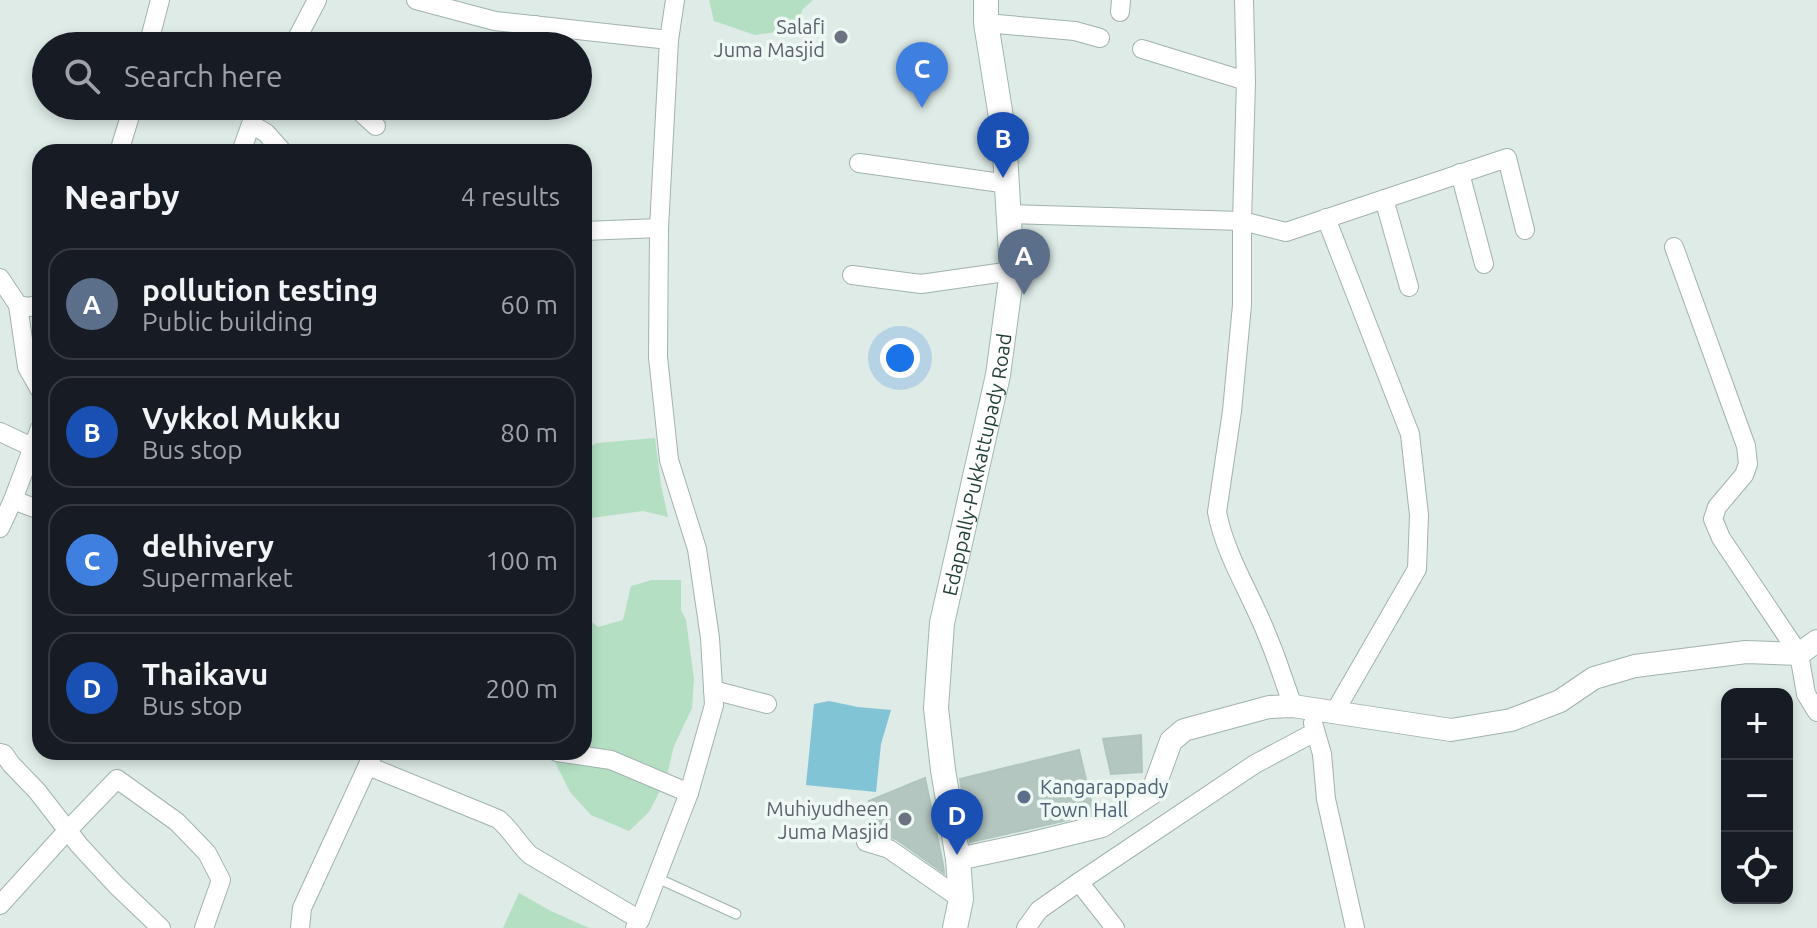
<!DOCTYPE html>
<html lang="en">
<head>
<meta charset="utf-8">
<style>
  body { margin:0; font-family:Ubuntu,sans-serif; background:#20242c; color:#f1f3f6 }
  .controls { position:absolute; right:24px; bottom:24px; display:grid; overflow:hidden; border-radius:16px; box-shadow:0 4px 12px #0003 }
  .controls button { width:72px; height:72px; display:grid; place-items:center; padding:0; border:0; border-bottom:2px solid #363941; background:#171b24; color:#f1f3f6; font:40px sans-serif }
  .you { position:absolute; left:900px; top:358px; width:28px; height:28px; margin:-20px; border:6px solid #fff; border-radius:50%; background:#1a73e8; box-shadow:0 0 0 12px #1a73e833 }
  .badge { display:grid; place-items:center; width:52px; height:52px; border-radius:50%; background:#ff8048; color:#fff; font-size:26px; font-weight:700 }
  .pin { position:absolute; translate:-50% -66px; filter:drop-shadow(0 2px 4px #0008) }
  .pin::after { content:''; position:absolute; top:42px; width:28px; height:24px; background:inherit; clip-path:polygon(0 0,100% 0,50% 100%) }
  .list { margin:0; padding:0; list-style:none }
  h2 { display:flex; justify-content:space-between; align-items:center; height:104px; margin:0; padding:0 32px; font-size:34px }
  h2 small { font-size:26px; font-weight:400; color:#9ea1a6 }
  .list li { display:grid; grid-template-columns:52px 1fr auto; gap:24px; align-items:center; box-sizing:border-box; height:112px; margin:0 16px 16px; padding:0 16px; border:2px solid #363941; border-radius:24px }
  .list b { display:block; font-size:30px; white-space:nowrap }
  .list p { margin:0; font-size:26px; white-space:nowrap; color:#9ea1a6 }
  .list em { font-size:26px; font-style:normal; color:#9ea1a6 }
  .icon { flex:none; width:44px; height:44px; fill:none; stroke:currentColor; stroke-width:2; stroke-linecap:round; stroke-linejoin:round }
  .map { position:relative; flex:none; width:1817px; height:928px; overflow:hidden }
  .search { position:absolute; background:#171b24; box-shadow:0 4px 12px #0003; left:32px; top:32px; width:560px; height:88px; display:flex; align-items:center; gap:20px; box-sizing:border-box; padding:0 28px; border-radius:44px; color:#9ea1a6; font-size:30px }
  .panel { position:absolute; background:#171b24; box-shadow:0 4px 12px #0003; left:32px; top:144px; width:560px; height:616px; border-radius:24px }
  .map>svg:first-child { display:block }
  .green { fill:#b4dfc2 }
  .water { fill:#80c4d6 }
  .building { fill:#b3c6bf; stroke:#b0c5be; stroke-width:2 }
  .lines { fill:none; stroke-linecap:round; stroke-linejoin:round }
  .service-casing { stroke:#a1b3ae; stroke-width:11 }
  .minor-casing { stroke:#a1b3ae; stroke-width:20 }
  .tertiary-casing { stroke:#a1b3ae; stroke-width:24 }
  .secondary-casing { stroke:#9cb8af; stroke-width:26 }
  .service { stroke:#fff; stroke-width:9 }
  .minor { stroke:#fff; stroke-width:18 }
  .tertiary { stroke:#fff; stroke-width:22 }
  .secondary { stroke:#fff; stroke-width:24 }
  .worship-dot { fill:#6b7280; stroke:#eef8f4; stroke-width:3 }
  .service-dot { fill:#5c6f8a; stroke:#eef8f4; stroke-width:3 }
  .labels { text-anchor:middle; dominant-baseline:central; stroke-width:7; stroke-linejoin:round; paint-order:stroke }
  .worship-label { font-size:20px; fill:#5b616d; stroke:#eef8f4; text-anchor:end }
  .street-label { font-size:20px; fill:#1e3c36; stroke:#eef8f4 }
  .service-label { font-size:20px; fill:#4e5e75; stroke:#eef8f4; text-anchor:start }
</style>
</head>
<body>
<div class="map">
<svg width="1817" height="928" viewBox="0 0 1817 928">
  <rect width="100%" height="100%" fill="#deebe6"/>
  <!-- green -->
  <g class="green">
    <polygon points="709,0 813,0 802,10 799,29 755,35 714,21"/>
    <polygon points="655,438 661,485 668,517 643,511 584,519 584,449 597,443"/>
    <polygon points="652,580 681,580 681,610 686,620 694,679 692,708 674,746 666,779 649,812 629,831 591,815 570,792 554,760 584,752 584,616 598,627 623,620 631,586"/>
    <polygon points="519,893 551,911 589,928 503,928"/>
  </g>
  <!-- water -->
  <polygon class="water" points="829,701 858,707 891,710 881,744 876,792 806,785 814,704"/>
  <!-- building -->
  <g class="building">
    <polygon points="1141,735 1142,772 1111,774 1103,739"/>
    <polygon points="1079,750 1094,814 970,842 960,779"/>
    <polygon points="925,778 943,865 944,873 896,839 884,835 869,801"/>
  </g>
  <g class="lines">
    <!-- service casing -->
    <g class="service-casing">
      <polyline id="service" points="657,878 736,914"/>
    </g>
    <!-- minor casing -->
    <g class="minor-casing">
      <g id="minor">
        <polyline points="416,0 495,21 669,40"/>
        <path d="M 1244,0 L 1246,81 L 1242,221 L 1242,305 L 1232,411 L 1217,512 C 1225,555 1251,594 1267,635 C 1277,658 1284,682 1293,706"/>
        <polyline points="1120,12 1121,0"/>
        <polyline points="986,23 1075,31 1100,38"/>
        <polyline points="148,46 160,0"/>
        <polyline points="293,46 317,0"/>
        <polyline points="532,46 535,25"/>
        <polyline points="1142,49 1246,81"/>
        <polyline points="354,106 376,126"/>
        <polyline points="119,152 133,106"/>
        <polyline points="241,152 251,124 266,133 283,152"/>
        <polyline points="859,163 1008,184"/>
        <polyline points="1460,173 1484,264"/>
        <polyline points="1384,199 1409,287"/>
        <polyline points="1009,214 1242,221 1286,232 1507,158 1525,230"/>
        <polyline points="1326,218 1410,434 1419,515 1417,569 1334,713"/>
        <polyline points="584,231 659,228"/>
        <polyline points="1674,247 1746,446 1748,464 1744,475 1717,507 1713,519 1721,538 1799,654 1806,694 1817,712"/>
        <polyline points="852,275 921,284 1012,271"/>
        <polyline points="0,278 18,305 29,307 40,304"/>
        <polyline points="18,305 27,367 40,390"/>
        <polyline points="0,432 32,447"/>
        <polyline points="13,500 40,510"/>
        <polyline points="0,528 13,500 40,428"/>
        <polyline points="713,690 767,704"/>
        <polyline points="1313,723 1322,754 1326,799 1355,928"/>
        <polyline points="557,752 611,760 689,793"/>
        <polyline points="0,753 4,754 11,764 37,791 79,845 116,885 161,928"/>
        <path d="M 368,766 L 498,819 C 511,829 518,844 530,855 L 640,920"/>
        <polyline points="866,842 889,849 961,899"/>
        <polyline points="1079,882 1115,928"/>
        <polyline points="0,905 67,831 117,779 177,822 207,853 221,880 204,928"/>
        <polyline points="300,928 302,908 374,752"/>
        <polyline points="635,928 640,920 689,793 714,705 710,638 697,549 669,460 658,357 659,228 669,40 675,0"/>
        <polyline points="1026,928 1039,910 1079,882 1255,764 1315,732"/>
      </g>
    </g>
    <!-- tertiary casing -->
    <g class="tertiary-casing">
      <polyline id="tertiary" points="958,859 1033,843 1102,826 1152,793 1171,741 1184,730 1269,707 1293,706 1451,730 1511,720 1560,701 1594,678 1635,666 1746,652 1799,654 1817,641"/>
    </g>
    <!-- secondary casing -->
    <g class="secondary-casing">
      <g id="secondary">
        <path id="s1" d="M 955,928 L 961,899 L 958,859 L 943,770 L 936,708 L 942,623 L 998,375 L 1012,271 L 1004,136 L 986,23 L 986,0"/>
      </g>
    </g>
    <!-- service -->
    <use href="#service" class="service"/>
    <!-- minor -->
    <use href="#minor" class="minor"/>
    <!-- tertiary -->
    <use href="#tertiary" class="tertiary"/>
    <!-- secondary -->
    <use href="#secondary" class="secondary"/>
  </g>
  <!-- markers -->
  <g class="worship-dot">
    <circle cx="841" cy="37" r="8"/>
    <circle cx="905" cy="819" r="8"/>
  </g>
  <circle class="service-dot" cx="1024" cy="797" r="8"/>
  <g class="labels">
    <!-- worship labels -->
    <g class="worship-label">
      <text x="825" y="26">Salafi<tspan x="825" dy="23">Juma Masjid</tspan></text>
      <text x="889" y="808">Muhiyudheen<tspan x="889" dy="23">Juma Masjid</tspan></text>
    </g>
    <!-- street labels -->
    <g class="street-label">
      <text stroke="none"><textPath href="#s1" startOffset="470">Edappally-Pukkattupady Road</textPath></text>
    </g>
    <!-- service labels -->
    <g class="service-label">
      <text x="1040" y="786">Kangarappady<tspan x="1040" dy="23">Town Hall</tspan></text>
    </g>
  </g>
</svg>
<div class="controls">
<button>+</button>
<button>−</button>
<button><svg class="icon" aria-label="locate" viewBox="0 0 24 24"><circle cx="12" cy="12" r="6"/><path d="M12 2v4M12 18v4M2 12h4M18 12h4"/></svg></button>
</div>
<div class="you"></div>
<div class="pin badge" style="left:1024px;top:295px;background:#5c6f8a">A</div>
<div class="pin badge" style="left:1003px;top:178px;background:#1a4fb4">B</div>
<div class="pin badge" style="left:922px;top:108px;background:#3f7fe0">C</div>
<div class="pin badge" style="left:957px;top:855px;background:#1a4fb4">D</div>
<div class="search"><svg class="icon" aria-label="search" viewBox="0 0 24 24"><circle cx="10" cy="10" r="6"/><path d="M15 15l6 6"/></svg>Search here</div>
<section class="panel">
<h2>Nearby<small>4 results</small></h2>
<ul class="list">
<li><span class="badge" style="background:#5c6f8a">A</span><div><b>pollution testing</b><p>Public building</p></div><em>60 m</em></li>
<li><span class="badge" style="background:#1a4fb4">B</span><div><b>Vykkol Mukku</b><p>Bus stop</p></div><em>80 m</em></li>
<li><span class="badge" style="background:#3f7fe0">C</span><div><b>delhivery</b><p>Supermarket</p></div><em>100 m</em></li>
<li><span class="badge" style="background:#1a4fb4">D</span><div><b>Thaikavu</b><p>Bus stop</p></div><em>200 m</em></li>
</ul>
</section>
</div>
</body>
</html>
